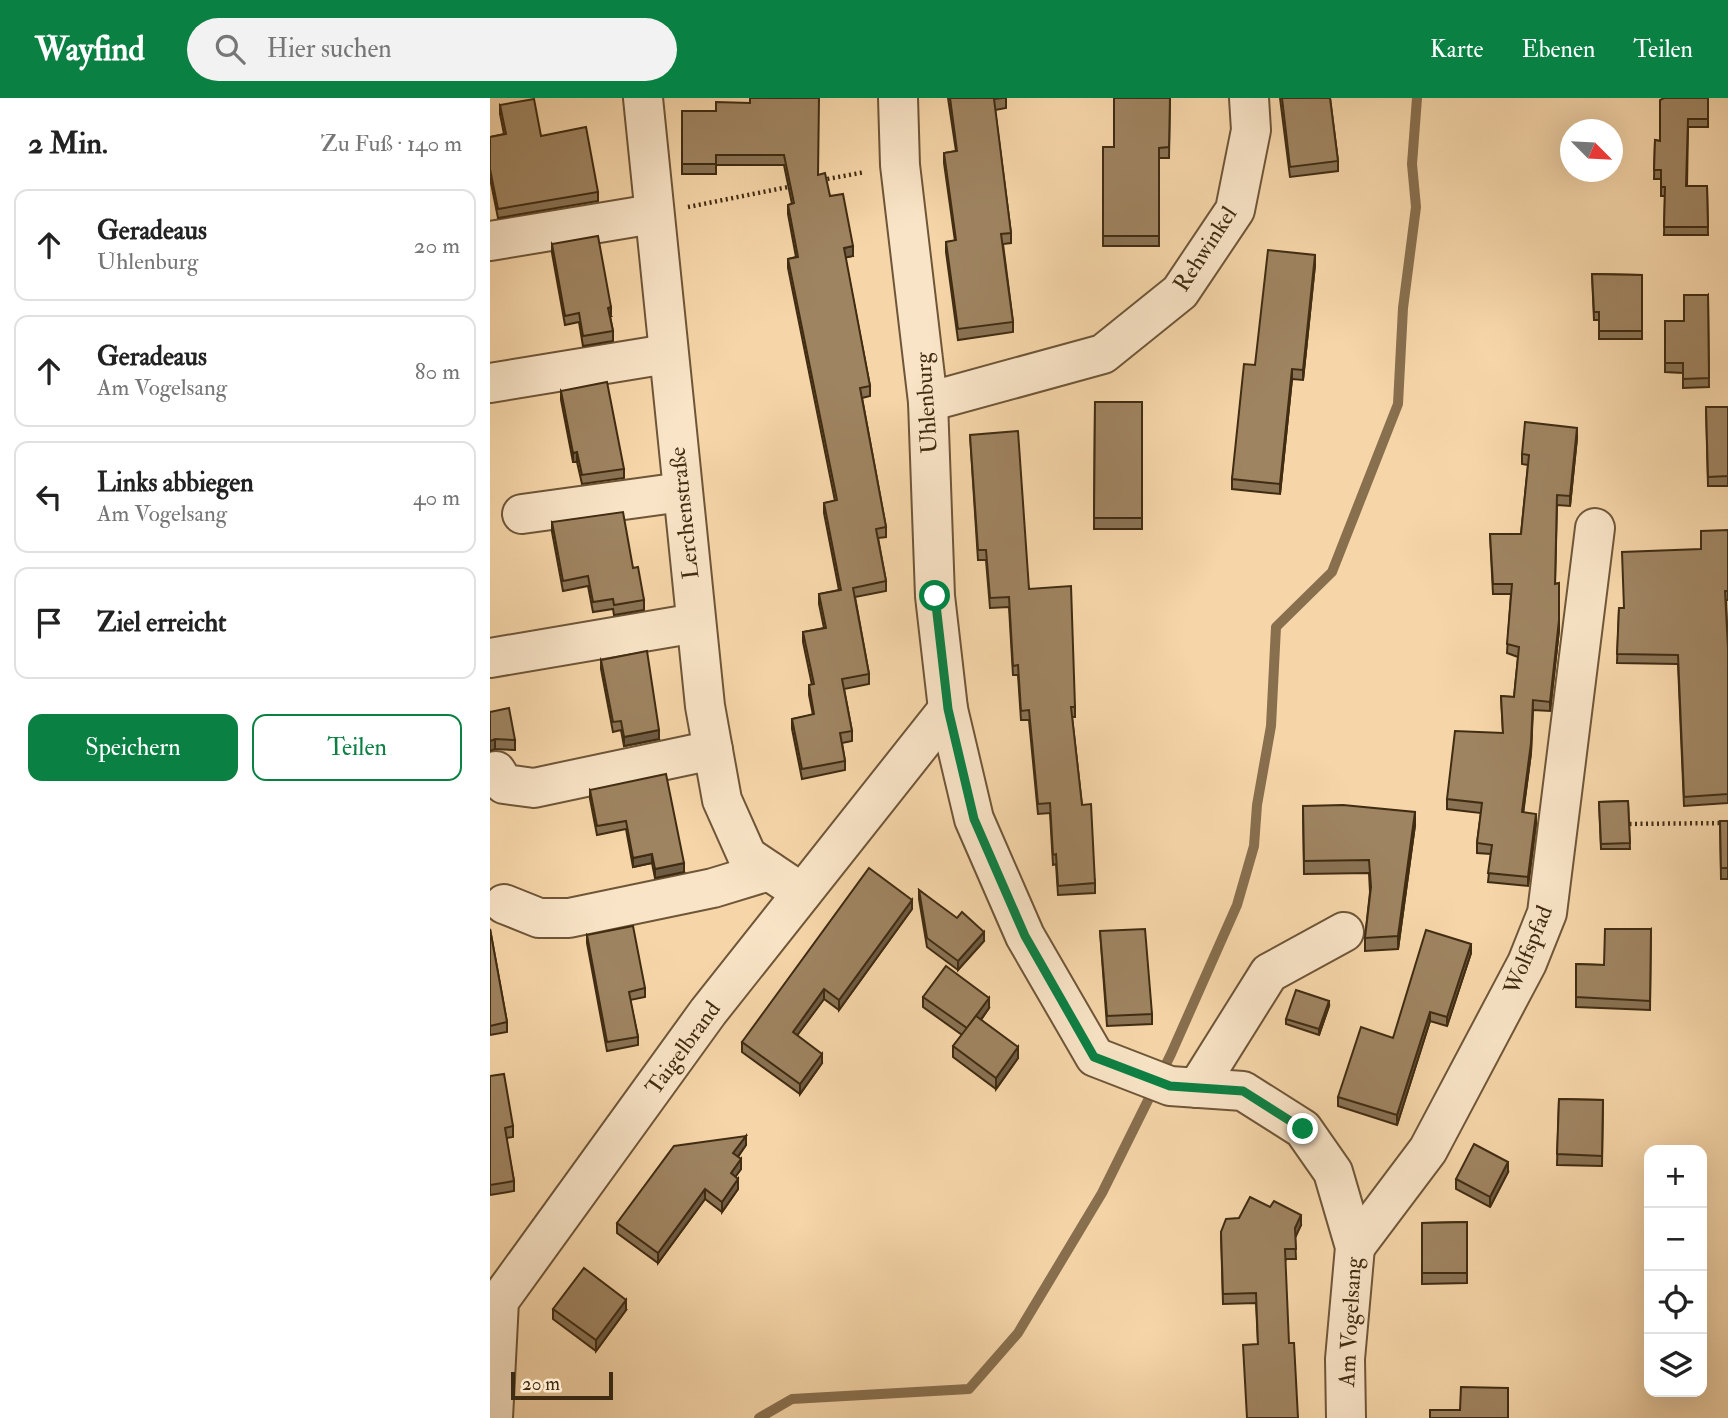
<!DOCTYPE html>
<html lang="de">
<head>
<meta charset="utf-8">
<style>
  body { margin:0; font-family:"IM FELL Double Pica",serif; background:#f2f2f2; color:#222 }
  .controls { position:absolute; right:21px; bottom:21px; display:grid; overflow:hidden; border-radius:14px; box-shadow:0 7px 28px #0002 }
  .controls button { width:63px; height:63px; display:grid; place-items:center; padding:0; border:0; border-bottom:2px solid #e0e0e0; background:#fff; color:#222; font:35px sans-serif }
  .compass { position:absolute; left:1070px; top:21px; width:63px; height:63px; border-radius:50%; background:#fff; box-shadow:0 7px 28px #0002; rotate:114deg }
  .scale { position:absolute; left:21px; bottom:18px; width:102px; box-sizing:border-box; padding-left:7px; border:4px solid #402c12; border-top:0; font-size:19px; line-height:24px; white-space:nowrap; color:#402c12; -webkit-text-stroke:5px #f9e4c7; paint-order:stroke }
  .stop { position:absolute; width:21px; height:21px; margin:-16px; border:5px solid #0b8043; border-radius:50%; background:#fff }
  .stop.end { background:#0b8043; border-color:#fff; box-shadow:0 2px 7px #0008 }
  .list { margin:0; padding:0; list-style:none }
  h2 { display:flex; justify-content:space-between; align-items:center; height:91px; margin:0; padding:0 28px; font-size:30px }
  h2 small { font-size:23px; font-weight:400; color:#767676 }
  .list li { display:grid; grid-template-columns:46px 1fr auto; gap:21px; align-items:center; box-sizing:border-box; height:112px; margin:0 14px 14px; padding:0 14px; border:2px solid #e0e0e0; border-radius:14px }
  .list b { display:block; font-size:26px; white-space:nowrap }
  .list p { margin:0; font-size:23px; white-space:nowrap; color:#767676 }
  .list em { font-size:23px; font-style:normal; color:#767676 }
  .actions { display:flex; gap:14px; padding:21px 28px }
  .actions a { flex:1; padding:16px 0; border:2px solid #0b8043; border-radius:14px; text-align:center; font-size:24px; color:#0b8043 }
  .actions .main { background:#0b8043; color:#fff }
  .icon { flex:none; width:38px; height:38px; fill:none; stroke:currentColor; stroke-width:2; stroke-linecap:round; stroke-linejoin:round }
  .map { position:relative; flex:none; width:1238px; height:1320px; overflow:hidden }
  header { display:flex; align-items:center; gap:42px; box-sizing:border-box; height:98px; padding:0 35px; background:#0b8043; color:#fff }
  header strong { font-size:33px }
  nav { display:flex; gap:38px; margin-inline-start:auto; font-size:24px }
  .search { width:490px; height:63px; background:#f2f2f2; display:flex; align-items:center; gap:18px; box-sizing:border-box; padding:0 24px; border-radius:38px; color:#767676; font-size:26px }
  main { display:flex }
  aside { flex:1; background:#fff }
  .map>svg:first-child { display:block }
  .lines { fill:none; stroke-linecap:round; stroke-linejoin:round }
  .stream { stroke:#886f4e; stroke-width:10 }
  .minor-casing { stroke:#6e5638; stroke-width:42 }
  .path { stroke:#402c12; stroke-width:4.5; stroke-dasharray:2 3.5; stroke-linecap:butt }
  .minor { stroke:#f9e4c7; stroke-width:38 }
  .wall { fill:#897253; stroke:#402c12; stroke-width:2 }
  .shaded-wall { fill:#6f5c44; stroke:#402c12; stroke-width:2 }
  .building { fill:#9f8461; stroke:#402c12; stroke-width:2 }
  .route { stroke:#0b8043; stroke-width:9 }
  .labels { text-anchor:middle; dominant-baseline:central; stroke-width:5; stroke-linejoin:round; paint-order:stroke }
  .street-label { font-size:23px; fill:#402c12; stroke:#f9e4c7 }
</style>
</head>
<body>
<header>
<strong>Wayfind</strong>
<div class="search"><svg class="icon" aria-label="search" viewBox="0 0 24 24"><circle cx="10" cy="10" r="6"/><path d="M15 15l6 6"/></svg>Hier suchen</div>
<nav><a>Karte</a><a>Ebenen</a><a>Teilen</a></nav>
</header>
<main>
<aside>
<h2>2 Min.<small>Zu Fuß · 140 m</small></h2>
<ul class="list">
<li><svg class="icon" aria-label="ahead" viewBox="0 0 24 24"><path d="M12 20V5M6 11l6-6 6 6"/></svg><div><b>Geradeaus</b><p>Uhlenburg</p></div><em>20 m</em></li>
<li><svg class="icon" aria-label="ahead" viewBox="0 0 24 24"><path d="M12 20V5M6 11l6-6 6 6"/></svg><div><b>Geradeaus</b><p>Am Vogelsang</p></div><em>80 m</em></li>
<li><svg class="icon" aria-label="left" viewBox="0 0 24 24"><path d="M17 20v-9H6M10 6l-5 5 5 5"/></svg><div><b>Links abbiegen</b><p>Am Vogelsang</p></div><em>40 m</em></li>
<li><svg class="icon" aria-label="arrive" viewBox="0 0 24 24"><path d="M6 21V4h12l-3 4 3 4H6"/></svg><div><b>Ziel erreicht</b></div></li>
</ul>
<div class="actions"><a class="main">Speichern</a><a>Teilen</a></div>
</aside>
<div class="map">
<svg width="1238" height="1320" viewBox="0 0 1238 1320">
  <rect width="100%" height="100%" fill="#f6d6a9"/>
  <filter id="stains"><feTurbulence type="fractalNoise" baseFrequency=".00286" numOctaves="4"/><feColorMatrix values="0 0 0 0 .2 0 0 0 0 .09 0 0 0 0 .02 0 0 0 .5 -.17"/></filter>
  <radialGradient id="worn" r=".72"><stop offset=".6" stop-color="#630" stop-opacity="0"/><stop offset="1" stop-color="#630" stop-opacity=".3"/></radialGradient>
  <g class="lines">
    <!-- stream -->
    <polyline class="stream" points="269,1320 302,1301 479,1291 528,1235 612,1095 681,956 747,807 764,748 767,707 781,628 786,529 842,474 908,306 913,210 926,109 922,66 927,0"/>
    <!-- minor casing -->
    <g class="minor-casing">
      <g id="minor">
        <polyline points="153,0 215,608 232,702 257,758 312,795"/>
        <polyline points="408,0 410,67 438,304 445,498 458,611 484,721 535,838 605,959 680,988 753,993 813,1031 843,1074 865,1149 855,1261 856,1320"/>
        <polyline points="0,143 163,116"/>
        <polyline points="0,285 177,256"/>
        <polyline points="438,304 613,256 690,194 745,112 761,32 759,0"/>
        <polyline points="32,416 192,394"/>
        <polyline points="0,560 206,525"/>
        <polyline points="6,673 14,686 44,690 223,652"/>
        <polyline points="14,806 49,820 79,820 223,790 279,773"/>
        <polyline points="707,990 779,875 854,834"/>
        <polyline points="865,1149 938,1052 1037,865 1057,815 1105,430"/>
        <polyline points="3,1320 9,1203 218,914 458,611"/>
      </g>
    </g>
    <!-- path -->
    <g class="path">
      <polyline points="332,82 375,74"/>
      <polyline points="198,109 303,88"/>
      <polyline points="1134,726 1238,725"/>
    </g>
    <!-- minor -->
    <use href="#minor" class="minor"/>
  </g>
  <!-- wall -->
  <g class="wall">
    <polygon points="458,0 516,0 516,10 505,12 521,135 521,145 513,146 523,224 523,234 468,242 456,154 456,144 465,143 454,65 454,55 466,53"/>
    <polygon points="680,0 679,60 669,60 669,148 613,148 613,49 624,49"/>
    <polygon points="790,0 840,0 848,63 848,73 800,79"/>
    <polygon points="1218,0 1218,29 1198,29 1197,88 1217,88 1218,137 1174,137 1175,98 1171,98 1171,81 1164,81 1165,42 1170,43"/>
    <polygon points="10,7 51,38 108,94 108,103 8,120 0,80 0,39 14,36 10,16"/>
    <polygon points="192,13 226,13 329,77 340,98 363,158 355,159 380,288 380,298 372,300 396,429 396,439 388,440 396,483 396,493 365,499 379,576 379,586 354,591 362,633 362,643 352,645 355,663 355,672 312,681 302,631 302,621 323,617 319,597 319,587 322,587 313,544 313,534 334,530 329,506 329,496 349,492 334,415 334,405 345,403 298,170 298,161 306,159 298,116 298,107 302,106 294,67 226,67 226,76 192,76"/>
    <polygon points="62,146 121,218 120,218 123,233 123,243 93,248 89,224 75,227 62,155"/>
    <polygon points="825,167 813,282 802,281 790,396 742,391 742,381 765,267"/>
    <polygon points="1102,176 1152,177 1152,241 1109,241 1109,222 1104,222"/>
    <polygon points="1218,197 1219,289 1193,290 1193,275 1175,274 1175,223 1194,223"/>
    <polygon points="71,293 134,371 134,380 92,386 87,364 83,364 71,302"/>
    <polygon points="605,304 652,304 652,431 604,431"/>
    <polygon points="1216,309 1238,309 1238,388 1218,388"/>
    <polygon points="480,337 585,609 585,619 582,619 592,707 605,785 605,795 568,797 566,766 563,767 560,715 548,716 539,622 531,622 528,577 523,577 519,509 500,510 496,462 488,462"/>
    <polygon points="1087,340 1080,408 1067,407 1065,486 1069,485 1069,532 1060,613 1043,612 1041,655 1033,714 1046,725 1038,788 998,784 1001,756 987,755 987,745 991,715 957,711 957,701 1013,635 1011,598 1024,599 1028,559 1017,555 1021,496 1003,496 1000,436 1031,436 1038,367 1032,366 1032,356"/>
    <polygon points="62,424 143,470 154,502 154,512 124,517 123,511 103,514 98,488 73,493 62,434"/>
    <polygon points="1238,432 1238,502 1236,502 1238,550 1238,705 1194,708 1188,566 1127,565 1129,510 1134,510 1211,451"/>
    <polygon points="111,562 169,641 134,648 131,632 123,634 111,571"/>
    <polygon points="0,614 25,642 25,652 5,651"/>
    <polygon points="100,692 194,774 165,780 162,765 143,769 136,731 107,737 100,701"/>
    <polygon points="1138,703 1140,751 1111,751 1109,704"/>
    <polygon points="813,708 925,727 908,851 875,853 875,840 880,794 879,775 814,776"/>
    <polygon points="1230,723 1238,723 1238,781 1231,781"/>
    <polygon points="429,792 494,843 468,872 437,849 429,801"/>
    <polygon points="422,811 349,912 334,901 307,937 332,965 310,996 252,954 252,944"/>
    <polygon points="0,831 17,924 17,934 0,937"/>
    <polygon points="1161,831 1160,912 1086,909 1086,866 1114,867"/>
    <polygon points="610,833 662,916 662,926 617,928"/>
    <polygon points="97,837 155,890 155,899 140,902 148,939 148,947 117,953 97,845"/>
    <polygon points="981,855 957,928 940,923 907,1027 848,1008 848,999"/>
    <polygon points="433,899 499,910 491,922 528,960 506,991 463,959 463,948 472,937 433,909"/>
    <polygon points="839,908 829,937 796,926 796,921"/>
    <polygon points="0,978 23,1028 23,1039 16,1040 24,1083 24,1093 0,1097"/>
    <polygon points="1069,1001 1113,1002 1112,1068 1067,1067"/>
    <polygon points="256,1047 248,1059 251,1071 245,1079 248,1091 232,1114 215,1101 168,1165 127,1135 127,1125"/>
    <polygon points="1018,1074 1000,1109 966,1091 966,1081"/>
    <polygon points="780,1109 811,1127 805,1139 806,1161 796,1161 768,1246 766,1205 733,1206 731,1134 749,1120"/>
    <polygon points="977,1124 977,1185 932,1186 932,1125"/>
    <polygon points="63,1211 136,1212 106,1253 63,1221"/>
  </g>
  <!-- shaded-wall -->
  <g class="shaded-wall">
    <polygon points="363,148 363,158 354,160 354,150"/>
    <polygon points="825,157 825,167 813,282 813,272"/>
    <polygon points="121,209 121,218 118,219 118,210"/>
    <polygon points="802,271 802,281 790,396 790,386"/>
    <polygon points="1087,330 1087,340 1080,408 1080,398"/>
    <polygon points="87,354 87,364 83,364 83,355"/>
    <polygon points="1069,522 1069,532 1060,613 1060,604"/>
    <polygon points="1043,602 1041,655 1032,724 1032,714"/>
    <polygon points="169,632 169,641 134,648 134,639"/>
    <polygon points="5,641 5,651 0,653 0,643"/>
    <polygon points="925,714 925,727 908,851 908,838"/>
    <polygon points="1046,716 1046,725 1038,788 1038,779"/>
    <polygon points="162,756 162,765 143,769 143,760"/>
    <polygon points="194,765 194,774 165,780 165,771"/>
    <polygon points="422,802 422,811 349,912 349,902"/>
    <polygon points="494,834 494,843 468,872 468,863"/>
    <polygon points="981,846 981,855 957,928 957,919"/>
    <polygon points="334,891 334,901 303,943 303,934"/>
    <polygon points="499,900 499,910 477,941 477,930"/>
    <polygon points="839,903 839,908 829,937 829,931"/>
    <polygon points="940,914 940,923 907,1027 907,1017"/>
    <polygon points="528,949 528,960 506,991 506,980"/>
    <polygon points="332,956 332,965 310,996 310,986"/>
    <polygon points="256,1038 256,1047 243,1065 243,1055"/>
    <polygon points="251,1061 251,1071 241,1085 241,1075"/>
    <polygon points="1018,1064 1018,1074 1000,1109 1000,1099"/>
    <polygon points="248,1081 248,1091 232,1114 232,1104"/>
    <polygon points="215,1091 215,1101 168,1165 168,1155"/>
    <polygon points="811,1117 811,1127 805,1140 805,1130"/>
    <polygon points="136,1202 136,1212 106,1253 106,1242"/>
  </g>
  <!-- building -->
  <g class="building">
    <polygon points="260,0 329,0 328,77 335,75 340,98 353,96 363,148 354,150 380,288 370,290 396,429 386,431 396,483 363,490 379,576 352,581 362,633 350,635 355,663 312,671 302,621 324,616 319,587 324,586 313,534 336,530 329,496 351,492 334,405 347,402 298,161 308,159 298,107 304,105 294,57 226,57 226,66 192,66 192,13 226,13 226,4 260,5"/>
    <polygon points="460,0 513,0 504,1 521,135 511,136 523,224 468,231 456,144 466,142 454,55 467,53"/>
    <polygon points="624,0 680,0 679,49 669,50 669,138 613,138 613,49 624,49"/>
    <polygon points="792,0 840,0 848,63 800,69"/>
    <polygon points="1174,0 1218,0 1218,21 1198,21 1196,88 1217,88 1218,129 1174,129 1175,89 1171,89 1171,72 1164,72 1165,42 1170,43 1170,2"/>
    <polygon points="44,1 51,38 96,29 108,94 8,111 0,71 0,39 16,36 10,7"/>
    <polygon points="108,138 121,209 118,210 123,233 93,238 89,215 75,218 62,146"/>
    <polygon points="778,152 825,157 813,272 802,271 790,386 742,381 754,266 765,267"/>
    <polygon points="1102,176 1152,177 1152,233 1109,233 1109,214 1104,214"/>
    <polygon points="1194,197 1218,197 1219,280 1193,281 1193,265 1175,265 1175,223 1194,223"/>
    <polygon points="117,284 134,371 92,377 87,354 83,355 71,293"/>
    <polygon points="605,304 652,304 652,420 604,420"/>
    <polygon points="1216,309 1238,309 1238,378 1218,379"/>
    <polygon points="1035,324 1087,330 1080,398 1067,397 1065,486 1069,485 1069,522 1060,604 1043,602 1041,645 1032,714 1046,716 1038,779 998,775 1002,747 987,745 992,705 957,701 965,633 1013,635 1011,598 1024,599 1029,549 1017,546 1022,486 1003,486 1000,436 1031,436 1039,357 1032,356"/>
    <polygon points="528,333 539,491 581,488 585,609 581,609 592,707 601,706 605,785 568,788 566,756 563,757 560,705 548,706 539,612 531,613 528,567 523,568 519,499 500,500 496,452 488,452 480,337"/>
    <polygon points="133,414 143,470 148,469 154,502 124,507 123,501 103,504 98,478 73,483 62,424"/>
    <polygon points="1238,432 1238,493 1235,493 1238,550 1238,696 1194,699 1188,557 1127,556 1129,510 1134,510 1132,454 1211,451 1211,433"/>
    <polygon points="157,553 169,632 134,639 131,623 123,624 111,562"/>
    <polygon points="19,610 25,642 5,641 0,643 0,614"/>
    <polygon points="176,676 194,765 165,771 162,756 143,760 136,723 107,728 100,692"/>
    <polygon points="1138,703 1140,745 1111,746 1109,704"/>
    <polygon points="853,707 925,714 908,838 875,840 881,789 879,762 814,763 813,708"/>
    <polygon points="1230,723 1238,723 1238,770 1231,770"/>
    <polygon points="379,770 422,802 349,902 334,891 303,934 332,956 310,986 252,944"/>
    <polygon points="429,792 467,820 472,814 494,834 468,863 437,840"/>
    <polygon points="143,828 155,890 139,894 148,939 117,944 97,837"/>
    <polygon points="0,831 17,924 0,928"/>
    <polygon points="655,831 662,916 617,918 610,833"/>
    <polygon points="1115,831 1161,831 1160,903 1086,899 1086,866 1114,867"/>
    <polygon points="936,832 981,846 957,919 940,914 907,1017 848,999 871,929 903,940"/>
    <polygon points="456,868 499,900 477,930 433,899"/>
    <polygon points="806,892 839,903 829,931 796,921"/>
    <polygon points="486,918 528,949 506,980 463,948"/>
    <polygon points="14,976 23,1028 15,1030 24,1083 0,1087 0,978"/>
    <polygon points="1069,1001 1113,1002 1112,1058 1067,1056"/>
    <polygon points="256,1038 243,1055 251,1061 241,1075 248,1081 232,1104 215,1091 168,1155 127,1125 184,1048"/>
    <polygon points="984,1046 1018,1064 1000,1099 966,1081"/>
    <polygon points="760,1099 780,1109 784,1103 811,1117 805,1130 806,1151 795,1151 799,1245 804,1245 808,1320 757,1320 753,1247 768,1246 766,1195 733,1196 731,1134 736,1121 749,1120"/>
    <polygon points="977,1124 977,1175 932,1175 932,1125"/>
    <polygon points="94,1170 136,1202 106,1242 63,1211"/>
    <polygon points="971,1289 1018,1290 1018,1320 940,1320 940,1312 970,1312"/>
  </g>
  <g class="lines">
    <!-- route -->
    <polyline class="route" points="445,498 458,611 484,721 535,838 604,959 680,988 753,993 813,1031"/>
  </g>
  <g class="labels">
    <!-- street labels -->
    <g class="street-label">
      <text transform="translate(715 151) rotate(-57)">Rehwinkel</text>
      <text transform="translate(436 305) rotate(-94)">Uhlenburg</text>
      <text transform="translate(194 415) rotate(-96)">Lerchenstraße</text>
      <text transform="translate(1038 852) rotate(-68)">Wolfspfad</text>
      <text transform="translate(193 950) rotate(-54)">Taigelbrand</text>
      <text transform="translate(860 1224) rotate(-87)">Am Vogelsang</text>
    </g>
  </g>
  <rect width="100%" height="100%" filter="url(#stains)"/>
  <rect width="100%" height="100%" fill="url(#worn)"/>
</svg>
<div class="controls">
<button>+</button>
<button>−</button>
<button><svg class="icon" aria-label="locate" viewBox="0 0 24 24"><circle cx="12" cy="12" r="6"/><path d="M12 2v4M12 18v4M2 12h4M18 12h4"/></svg></button>
<button><svg class="icon" aria-label="layers" viewBox="0 0 24 24"><path d="M12 4l9 5-9 5-9-5zM3 14l9 5 9-5"/></svg></button>
</div>
<svg class="compass" viewBox="-18 -18 36 36"><path d="M0-13l5 13h-10z" fill="#e53935"/><path d="M0 13l5-13h-10z" fill="#767676"/></svg>
<div class="scale">20 m</div>
<div class="stop" style="left:445px;top:498px"></div>
<div class="stop end" style="left:813px;top:1031px"></div>
</div>
</main>
</body>
</html>
